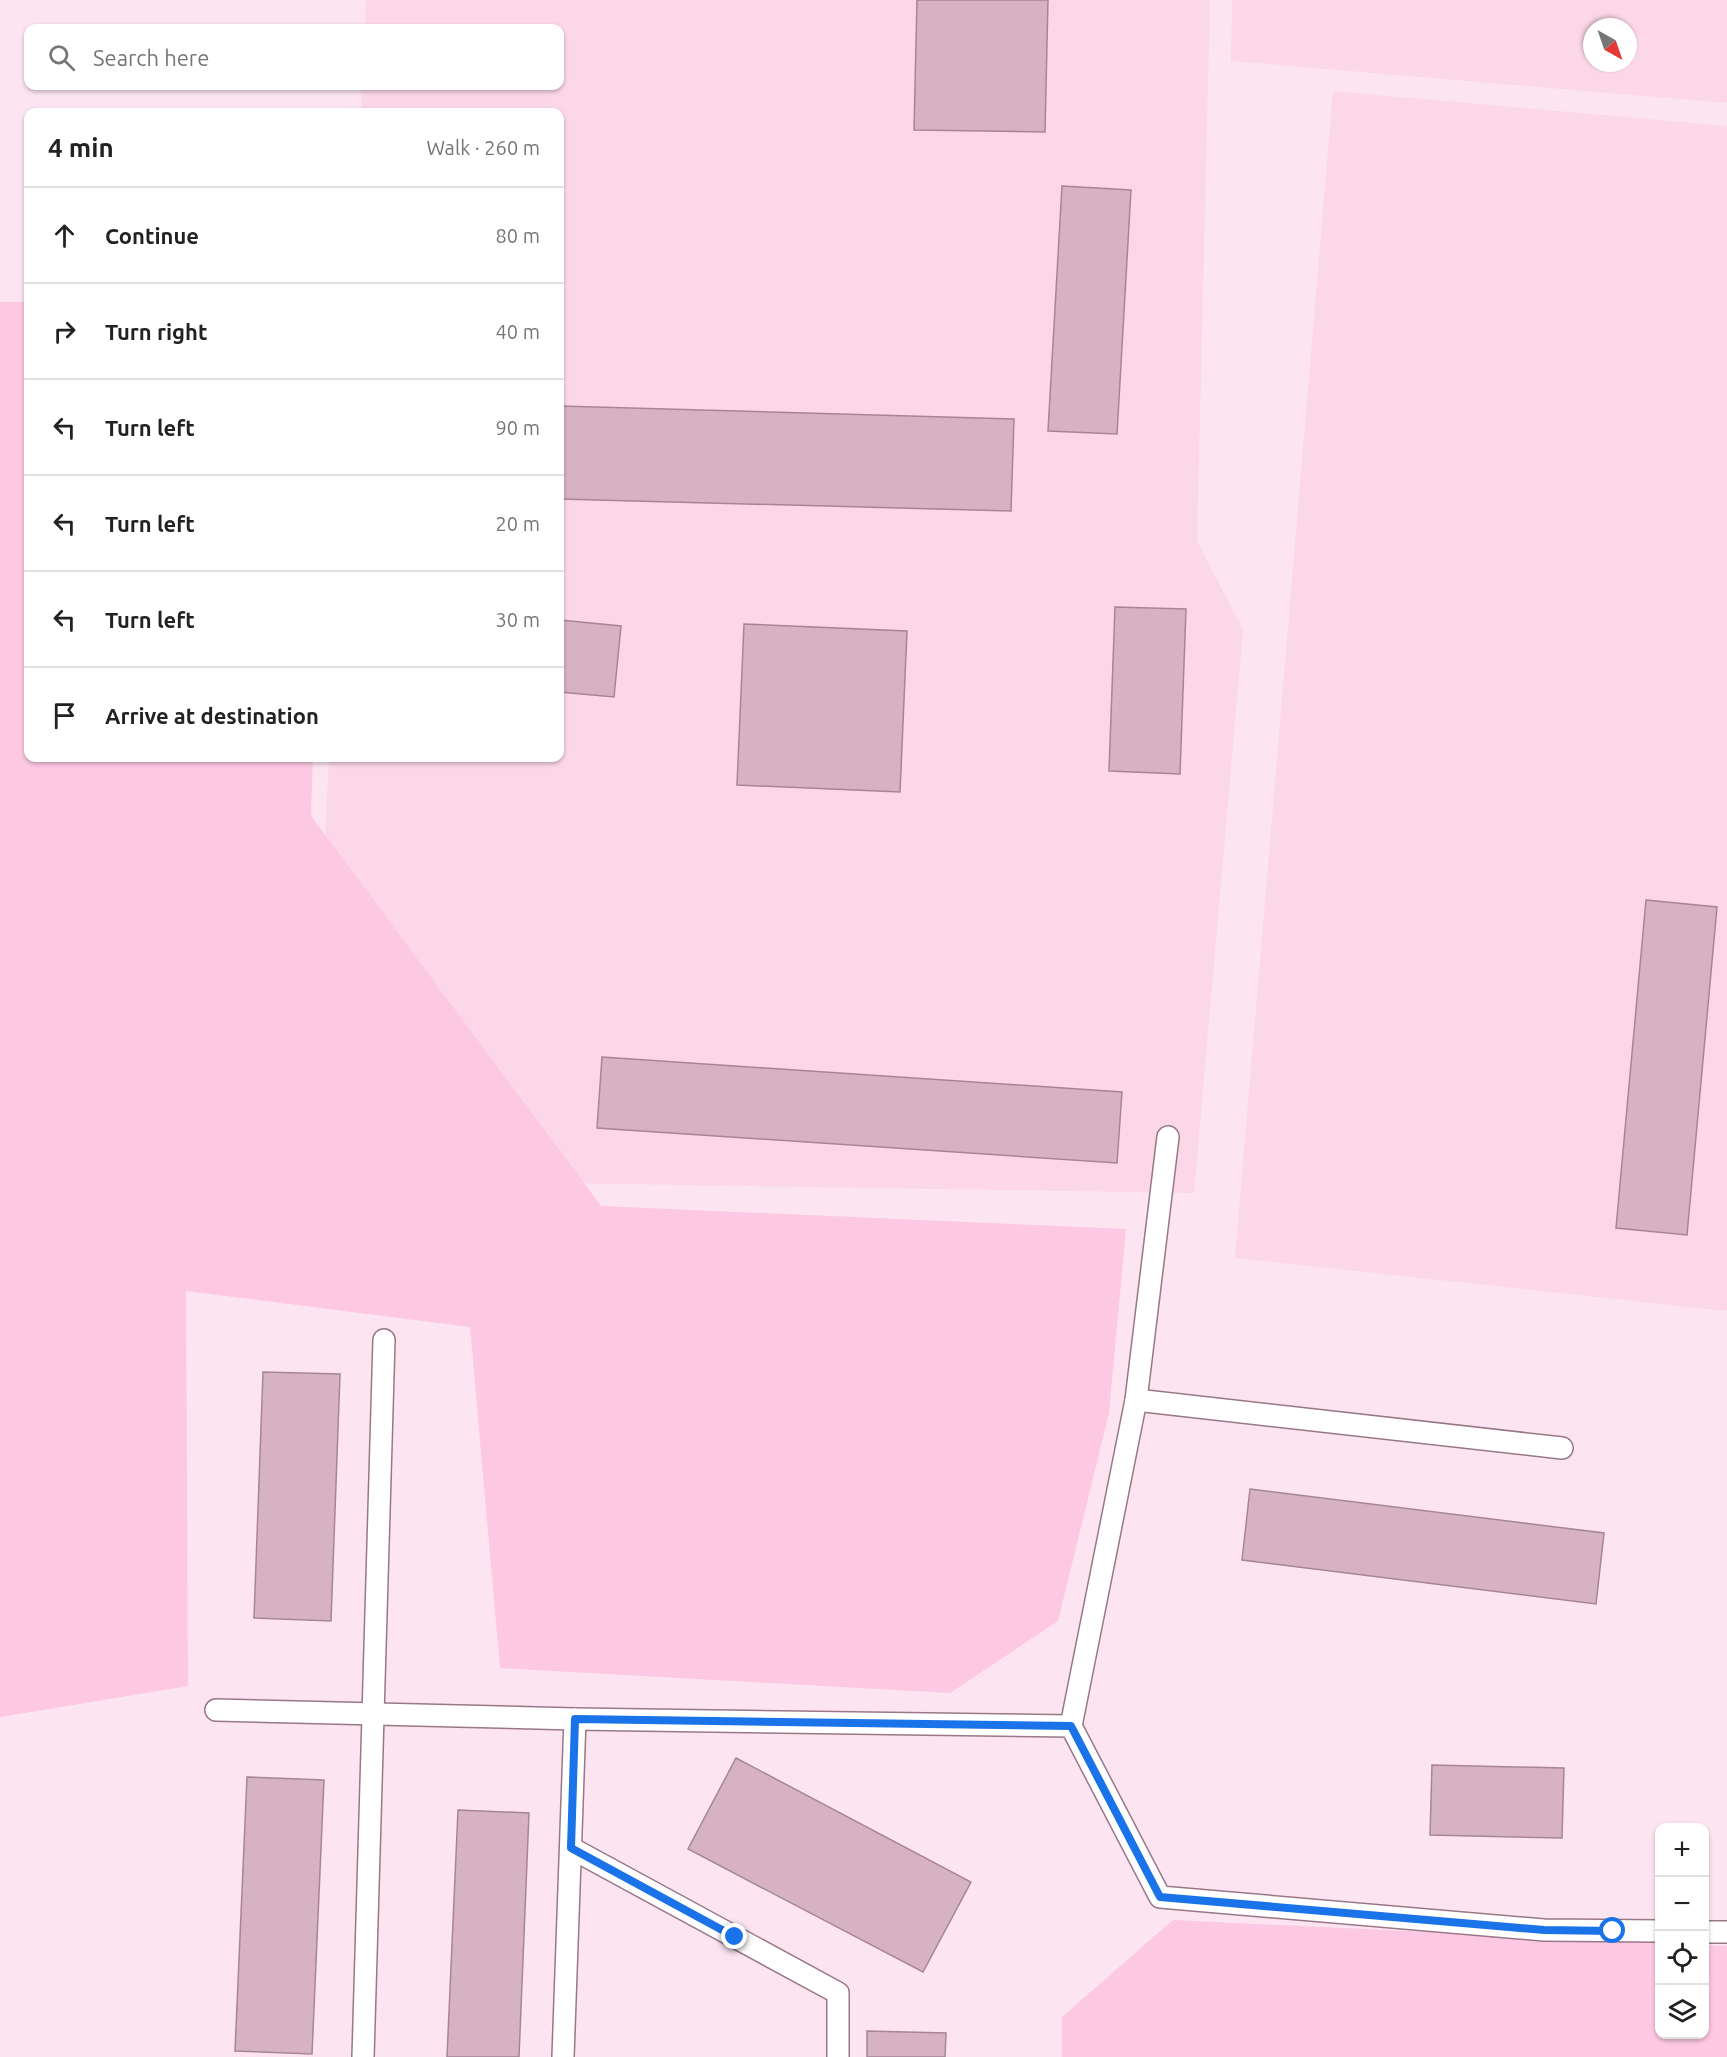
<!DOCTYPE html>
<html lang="en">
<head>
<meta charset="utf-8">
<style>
  body { margin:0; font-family:Ubuntu,sans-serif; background:#f2f2f2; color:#222 }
  .controls { position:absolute; right:18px; bottom:18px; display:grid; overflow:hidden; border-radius:12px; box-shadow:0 2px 4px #0004 }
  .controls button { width:54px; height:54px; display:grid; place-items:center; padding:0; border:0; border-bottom:2px solid #e0e0e0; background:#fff; color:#222; font:30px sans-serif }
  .compass { position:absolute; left:1583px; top:18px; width:54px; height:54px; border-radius:50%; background:#fff; box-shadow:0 2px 4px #0004; rotate:140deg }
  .stop { position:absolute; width:18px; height:18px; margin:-14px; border:4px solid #1a73e8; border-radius:50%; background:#fff }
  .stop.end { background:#1a73e8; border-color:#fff; box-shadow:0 2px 6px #0008 }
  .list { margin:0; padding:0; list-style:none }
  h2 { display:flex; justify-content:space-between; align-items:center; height:78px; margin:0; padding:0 24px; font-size:26px }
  h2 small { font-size:20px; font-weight:400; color:#767676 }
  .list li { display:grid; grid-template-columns:39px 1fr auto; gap:18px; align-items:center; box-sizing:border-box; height:96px; padding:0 24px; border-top:2px solid #e0e0e0 }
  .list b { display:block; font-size:22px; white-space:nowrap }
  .list em { font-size:20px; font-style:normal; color:#767676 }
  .icon { flex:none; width:33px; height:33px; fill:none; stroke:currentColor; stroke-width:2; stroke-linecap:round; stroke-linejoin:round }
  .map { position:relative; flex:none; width:1727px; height:2057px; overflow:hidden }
  .search { position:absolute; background:#fff; box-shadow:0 2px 4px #0004; left:24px; top:24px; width:540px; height:66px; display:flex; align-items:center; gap:15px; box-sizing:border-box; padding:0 21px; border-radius:12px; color:#767676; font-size:22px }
  .panel { position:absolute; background:#fff; box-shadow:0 2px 4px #0004; left:24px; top:108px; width:540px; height:654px; border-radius:12px }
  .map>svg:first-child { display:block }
  .built { fill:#fcd7e8; fill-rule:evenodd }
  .green { fill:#fdc8e2 }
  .building { fill:#d6b2c3; stroke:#a88596; stroke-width:1.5 }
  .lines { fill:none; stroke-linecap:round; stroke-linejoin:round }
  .lane-casing { stroke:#997787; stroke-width:24 }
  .lane { stroke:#fff; stroke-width:21 }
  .route { stroke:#1a73e8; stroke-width:8 }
</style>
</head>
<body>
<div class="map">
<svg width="1727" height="2057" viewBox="0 0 1727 2057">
  <rect width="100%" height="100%" fill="#fce5f0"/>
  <!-- built -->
  <g class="built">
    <polygon points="366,0 1210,0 1197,541 1243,630 1194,1193 309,1179 329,758 560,758 560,112 361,112 362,86 560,86 560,28 365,28"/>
    <path d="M 1232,0 L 1727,0 L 1727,103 L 1231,61 ZM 1592,27 L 1628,27 L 1628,63 L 1592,63 Z"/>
    <polygon points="1333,91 1727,126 1727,1311 1235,1258"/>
  </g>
  <!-- green -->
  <g class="green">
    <polygon points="0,302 28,302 28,758 313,758 311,816 601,1206 1126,1229 1109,1413 1058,1621 950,1693 500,1668 470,1327 186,1291 188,1686 0,1717"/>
    <polygon points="1173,1920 1659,1943 1660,2034 1704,2034 1705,1945 1727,1946 1727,2057 1062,2057 1062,2017"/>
  </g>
  <!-- building -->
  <g class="building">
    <polygon points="917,0 1048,0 1045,132 914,130"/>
    <polygon points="1062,186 1131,190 1117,434 1048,431"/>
    <polygon points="560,406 1014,419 1011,511 560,499"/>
    <polygon points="1115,607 1186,609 1180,774 1109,771"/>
    <polygon points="560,620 621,626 614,697 560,692"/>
    <polygon points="744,624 907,631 900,792 737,785"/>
    <polygon points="1646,900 1717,907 1687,1235 1616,1228"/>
    <polygon points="602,1057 1122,1092 1117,1163 597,1128"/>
    <polygon points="263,1372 340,1374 331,1621 254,1618"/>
    <polygon points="1250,1489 1604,1533 1596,1604 1242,1560"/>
    <polygon points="736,1758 971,1882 923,1972 688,1849"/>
    <polygon points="1432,1765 1564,1768 1562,1838 1430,1835"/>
    <polygon points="247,1777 324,1780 312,2054 235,2051"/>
    <polygon points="458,1810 529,1813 519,2057 447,2057"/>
    <polygon points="867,2031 946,2033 945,2057 867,2057"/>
  </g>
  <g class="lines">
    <!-- lane casing -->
    <g class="lane-casing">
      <g id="lane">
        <polyline points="1136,1400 1562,1448"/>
        <polyline points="216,1710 575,1719 1071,1726 1160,1897 1544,1930 1660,1931"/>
        <polyline points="1071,1726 1136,1400 1168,1137"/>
        <polyline points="571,1848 838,1993 838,2057"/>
        <polyline points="1704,1932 1727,1932"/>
        <polyline points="363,2057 384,1340"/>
        <polyline points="563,2057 575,1719"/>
      </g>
    </g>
    <!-- lane -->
    <use href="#lane" class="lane"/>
  </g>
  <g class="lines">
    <!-- route -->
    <polyline class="route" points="735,1937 571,1848 575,1719 1071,1726 1160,1897 1544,1930 1613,1931"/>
  </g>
</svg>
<div class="controls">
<button>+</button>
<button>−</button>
<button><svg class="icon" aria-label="locate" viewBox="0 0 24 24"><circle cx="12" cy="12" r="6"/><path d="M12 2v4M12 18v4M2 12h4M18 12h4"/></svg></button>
<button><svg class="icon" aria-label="layers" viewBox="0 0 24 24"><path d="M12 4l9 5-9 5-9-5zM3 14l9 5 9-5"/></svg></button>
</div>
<svg class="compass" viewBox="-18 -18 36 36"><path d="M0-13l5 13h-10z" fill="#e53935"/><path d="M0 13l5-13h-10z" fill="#767676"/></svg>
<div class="stop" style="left:1613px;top:1931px"></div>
<div class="stop end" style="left:735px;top:1937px"></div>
<div class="search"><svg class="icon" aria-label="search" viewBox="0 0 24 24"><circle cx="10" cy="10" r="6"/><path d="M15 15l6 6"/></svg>Search here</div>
<section class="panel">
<h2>4 min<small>Walk · 260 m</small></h2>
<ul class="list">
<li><svg class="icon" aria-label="ahead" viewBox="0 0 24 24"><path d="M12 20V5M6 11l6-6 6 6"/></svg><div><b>Continue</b></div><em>80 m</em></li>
<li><svg class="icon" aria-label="right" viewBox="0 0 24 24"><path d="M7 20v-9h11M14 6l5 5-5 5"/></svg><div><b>Turn right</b></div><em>40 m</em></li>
<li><svg class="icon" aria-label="left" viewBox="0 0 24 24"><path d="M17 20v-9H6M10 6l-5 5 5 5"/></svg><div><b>Turn left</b></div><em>90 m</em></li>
<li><svg class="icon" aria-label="left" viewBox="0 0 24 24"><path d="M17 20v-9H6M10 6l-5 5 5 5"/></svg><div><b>Turn left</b></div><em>20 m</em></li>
<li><svg class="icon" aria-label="left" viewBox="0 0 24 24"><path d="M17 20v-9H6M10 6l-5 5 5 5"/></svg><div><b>Turn left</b></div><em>30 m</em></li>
<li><svg class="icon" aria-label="arrive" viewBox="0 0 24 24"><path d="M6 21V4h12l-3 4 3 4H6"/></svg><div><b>Arrive at destination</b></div></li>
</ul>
</section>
</div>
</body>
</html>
